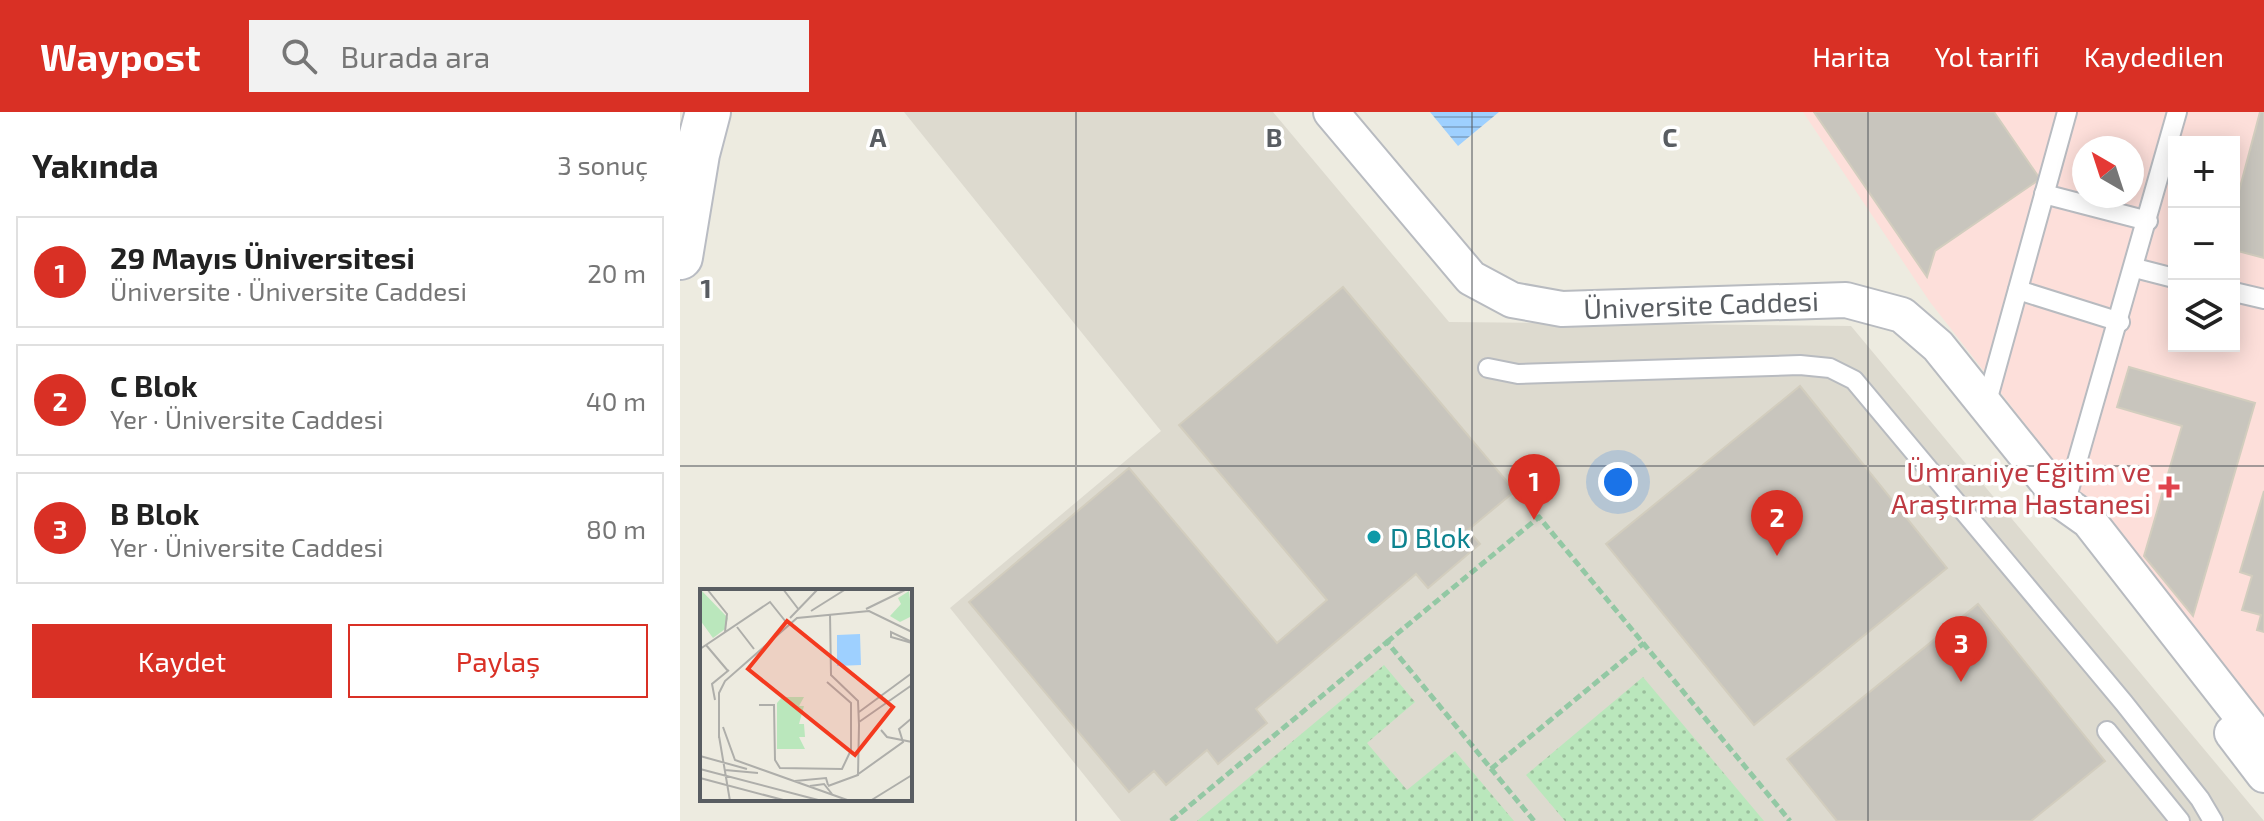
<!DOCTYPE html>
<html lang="tr">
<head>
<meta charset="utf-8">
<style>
  body { margin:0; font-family:"Exo 2",sans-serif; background:#f2f2f2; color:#222 }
  .controls { position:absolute; right:24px; top:24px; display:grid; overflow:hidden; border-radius:0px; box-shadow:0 4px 20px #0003 }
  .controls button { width:72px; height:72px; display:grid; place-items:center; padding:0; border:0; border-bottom:2px solid #e0e0e0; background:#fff; color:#222; font:40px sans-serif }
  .compass { position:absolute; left:1392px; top:24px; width:72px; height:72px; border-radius:50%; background:#fff; box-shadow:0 4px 20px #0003; rotate:321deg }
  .you { position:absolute; left:938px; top:370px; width:28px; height:28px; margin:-20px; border:6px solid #fff; border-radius:50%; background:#1a73e8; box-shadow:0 0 0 12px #1a73e833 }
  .badge { display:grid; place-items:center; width:52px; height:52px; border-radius:50%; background:#d93025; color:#fff; font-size:26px; font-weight:700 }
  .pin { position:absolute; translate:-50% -66px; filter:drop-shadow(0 2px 4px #0008) }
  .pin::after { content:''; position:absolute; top:42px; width:28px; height:24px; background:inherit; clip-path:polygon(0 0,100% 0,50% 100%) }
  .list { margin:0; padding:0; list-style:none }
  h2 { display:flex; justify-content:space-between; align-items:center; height:104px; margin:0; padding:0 32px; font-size:34px }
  h2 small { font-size:26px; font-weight:400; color:#767676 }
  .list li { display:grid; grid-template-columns:52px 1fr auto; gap:24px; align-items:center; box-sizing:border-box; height:112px; margin:0 16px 16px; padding:0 16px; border:2px solid #e0e0e0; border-radius:0px }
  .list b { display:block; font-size:30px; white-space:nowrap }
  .list p { margin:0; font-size:26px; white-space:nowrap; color:#767676 }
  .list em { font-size:26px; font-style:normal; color:#767676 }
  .actions { display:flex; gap:16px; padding:24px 32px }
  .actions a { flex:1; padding:18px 0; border:2px solid #d93025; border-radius:0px; text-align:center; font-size:28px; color:#d93025 }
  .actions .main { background:#d93025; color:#fff }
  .icon { flex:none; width:44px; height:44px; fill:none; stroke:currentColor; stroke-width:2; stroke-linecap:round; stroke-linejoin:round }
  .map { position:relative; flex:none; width:1584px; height:709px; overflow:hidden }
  header { display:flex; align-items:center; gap:48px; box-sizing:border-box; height:112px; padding:0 40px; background:#d93025; color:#fff }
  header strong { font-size:38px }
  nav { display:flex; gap:44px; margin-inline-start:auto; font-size:28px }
  .search { width:560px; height:72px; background:#f2f2f2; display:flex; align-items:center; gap:20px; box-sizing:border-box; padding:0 28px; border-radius:0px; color:#767676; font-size:30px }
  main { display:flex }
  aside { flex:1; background:#fff }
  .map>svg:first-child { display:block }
  .education { fill:#dddacf }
  .medical { fill:#fddfda; fill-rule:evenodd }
  .grass { fill:url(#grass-dots) }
  .water { fill:url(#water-rules) }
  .building { fill:#c8c5bd; stroke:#d2cdbe; stroke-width:2 }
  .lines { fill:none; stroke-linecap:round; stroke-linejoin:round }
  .lane-casing { stroke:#b8bbc0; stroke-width:22 }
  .street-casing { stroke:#b8bbc0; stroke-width:38 }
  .secondary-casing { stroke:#b9bcc3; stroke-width:48 }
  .path { stroke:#93c8a4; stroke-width:5; stroke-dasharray:8 4; stroke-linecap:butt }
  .lane { stroke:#fff; stroke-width:18 }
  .street { stroke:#fff; stroke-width:34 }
  .secondary { stroke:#fff; stroke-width:44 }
  .grid { fill:none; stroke:#595d62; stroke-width:2; stroke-opacity:0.55 }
  .health-dot { fill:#e0444e; stroke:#fff; stroke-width:3 }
  .culture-dot { fill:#0f9aa8; stroke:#fff; stroke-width:3 }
  .labels { text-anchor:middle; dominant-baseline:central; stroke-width:7; stroke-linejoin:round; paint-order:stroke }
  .street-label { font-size:28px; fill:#595d62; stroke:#fff }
  .health-label { font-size:28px; fill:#be3a42; stroke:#fff; text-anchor:end }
  .culture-label { font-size:28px; fill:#0d838f; stroke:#fff; text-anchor:start }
  .inset-road { fill:none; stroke:#aeaeaa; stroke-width:2 }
  .view { fill:#f43a1f; fill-opacity:0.15; stroke:#f43a1f; stroke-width:4 }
  .inset-edge { fill:none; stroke:#595d62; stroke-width:4 }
  .grid-label { font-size:26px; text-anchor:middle; font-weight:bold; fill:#595d62; stroke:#fff; stroke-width:7; stroke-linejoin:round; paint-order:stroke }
</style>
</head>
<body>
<header>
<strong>Waypost</strong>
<div class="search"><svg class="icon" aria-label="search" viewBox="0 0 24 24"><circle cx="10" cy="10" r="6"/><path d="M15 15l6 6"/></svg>Burada ara</div>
<nav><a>Harita</a><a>Yol tarifi</a><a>Kaydedilen</a></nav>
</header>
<main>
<aside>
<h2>Yakında<small>3 sonuç</small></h2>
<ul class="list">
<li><span class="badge">1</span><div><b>29 Mayıs Üniversitesi</b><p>Üniversite · Üniversite Caddesi</p></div><em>20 m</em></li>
<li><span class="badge">2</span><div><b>C Blok</b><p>Yer · Üniversite Caddesi</p></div><em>40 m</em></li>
<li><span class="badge">3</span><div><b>B Blok</b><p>Yer · Üniversite Caddesi</p></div><em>80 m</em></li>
</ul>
<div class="actions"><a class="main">Kaydet</a><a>Paylaş</a></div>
</aside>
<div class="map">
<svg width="1584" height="709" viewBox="0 0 1584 709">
  <defs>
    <pattern id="grass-dots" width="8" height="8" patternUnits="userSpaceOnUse" patternTransform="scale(2)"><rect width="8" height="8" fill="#bae7bc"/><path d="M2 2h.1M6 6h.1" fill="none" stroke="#9abe9c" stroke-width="1.8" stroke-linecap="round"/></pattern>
    <pattern id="water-rules" width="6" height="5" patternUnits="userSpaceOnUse" patternTransform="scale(2)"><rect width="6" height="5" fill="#9ed0ff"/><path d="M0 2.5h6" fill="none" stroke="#84acd2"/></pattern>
  </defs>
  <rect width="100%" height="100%" fill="#edebe0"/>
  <!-- education -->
  <polygon class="education" points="224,0 593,0 769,210 1171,214 1584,709 441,709 270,496 481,319"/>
  <!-- medical -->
  <path class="medical" d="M 1123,0 L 1584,0 L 1584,619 L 1250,190 ZM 1494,30 L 1554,30 L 1554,234 L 1494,234 ZM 1404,36 L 1452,36 L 1452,84 L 1404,84 Z"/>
  <!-- grass -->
  <g class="grass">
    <polygon points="704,553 735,590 687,631 727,678 775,639 834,709 517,709"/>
    <polygon points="963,565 1084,709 885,709 846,663"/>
  </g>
  <!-- water -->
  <polygon class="water" points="750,0 819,0 778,34"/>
  <!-- building -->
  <g class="building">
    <polygon points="1134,0 1314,0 1360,67 1255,139 1247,165"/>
    <polygon points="1580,0 1584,0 1584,146 1554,138 1554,98"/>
    <polygon points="663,175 835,379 788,418 800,432 748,476 736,462 576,597 587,611 538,652 527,638 486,673 474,659 449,680 289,490 449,356 597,531 647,488 499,313"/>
    <polygon points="1449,255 1575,291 1513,504 1464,444 1502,314 1437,295"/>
    <polygon points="1120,274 1267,456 1074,613 926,432"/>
    <polygon points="1584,379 1584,520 1577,518 1581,503 1562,498 1572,464 1560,460"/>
    <polygon points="1298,492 1425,649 1351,709 1157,709 1107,647"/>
  </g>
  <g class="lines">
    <!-- lane casing -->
    <g class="lane-casing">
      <g id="lane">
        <polyline points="1364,82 1468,109"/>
        <polyline points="1455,156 1494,166"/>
        <polyline points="1338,178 1440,210"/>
        <polyline points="1554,180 1584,187"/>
        <polyline points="808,256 838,262 1120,253 1150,256 1174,268 1444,591 1520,687 1533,709"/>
        <polyline points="1306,293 1387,0"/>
        <polyline points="1385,392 1497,0"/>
        <polyline points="1427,619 1500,709"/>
      </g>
    </g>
    <!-- street casing -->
    <g class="street-casing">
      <g id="street">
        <polyline points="651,0 791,166 832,188 882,197 1166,188 1222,203 1258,234 1385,392 1409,409 1584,633"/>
        <polyline points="1552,621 1584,663"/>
      </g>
    </g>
    <!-- secondary casing -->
    <g class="secondary-casing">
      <polyline id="secondary" points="0,145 17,42 28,0"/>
    </g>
    <!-- path -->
    <g class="path">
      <polyline points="707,530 859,405 1110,709"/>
      <polyline points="811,657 964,531"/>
      <polyline points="491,709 707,530 854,709"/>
    </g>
    <!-- lane -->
    <use href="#lane" class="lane"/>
    <!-- street -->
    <use href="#street" class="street"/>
    <!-- secondary -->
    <use href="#secondary" class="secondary"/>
  </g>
  <!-- grid -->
  <path class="grid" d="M 396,0 L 396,709M 792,0 L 792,709M 1188,0 L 1188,709M 0,354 L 1584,354"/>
  <!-- markers -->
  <path class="health-dot" d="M1485 363h8v8h8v8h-8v8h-8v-8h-8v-8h8z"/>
  <circle class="culture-dot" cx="694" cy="425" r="8"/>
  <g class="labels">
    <!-- street labels -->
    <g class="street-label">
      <text transform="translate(1021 192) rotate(-2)">Üniversite Caddesi</text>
    </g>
    <!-- health labels -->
    <g class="health-label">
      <text x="1471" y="359">Ümraniye Eğitim ve<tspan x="1471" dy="32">Araştırma Hastanesi</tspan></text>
    </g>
    <!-- culture labels -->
    <g class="culture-label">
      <text x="710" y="425">D Blok</text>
    </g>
  </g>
  <!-- overview -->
  <g transform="translate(20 477)">
    <rect width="212" height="212" fill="#edebe0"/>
    <path d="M 0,0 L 28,29 L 25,40 L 13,49 L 0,31 ZM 82,108 L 104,108 L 99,117 L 104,117 L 99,135 L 104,135 L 105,148 L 99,148 L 105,160 L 77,160 L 77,114 Z" fill="#bae7bc"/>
    <path d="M 209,2 L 212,27 L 200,33 L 190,27 L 201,15 L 198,9 Z" fill="#bae7bc"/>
    <path d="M 160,45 L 161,76 L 137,77 L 137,46 Z" fill="#9ed0ff"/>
    <path class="inset-road" d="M 7,0 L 27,25 L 25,43M 83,0 L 99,21M 166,20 L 207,0M 111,22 L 146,0M 90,29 L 118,0M 37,38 L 54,60M 212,53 L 191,43 L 191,48 L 212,54M 6,56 L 28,82M 0,60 L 70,13 L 86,33M 15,111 L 12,95 L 29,81M 59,116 L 74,116 L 75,171 L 80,179 L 142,180 L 151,161 L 151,114 L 127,93M 159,123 L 212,84M 159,133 L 212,96M 23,138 L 35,171 L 150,212M 181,141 L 187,148 L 212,153M 19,147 L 30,212M 19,149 L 19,104 L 25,92 L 97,29 L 169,22 L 212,43M 0,167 L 47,180M 0,180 L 122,212M 25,181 L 58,184M 157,186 L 203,153 L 199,140 L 212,129M 0,189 L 87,212M 95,192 L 126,189 L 128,196M 110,197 L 124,195 L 132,205M 128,197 L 158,186 L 159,136 L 158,112 L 131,86 L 130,25M 170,212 L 212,186"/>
    <path class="view" d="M 87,32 L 193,118 L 155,166 L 48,80 Z"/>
    <rect width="212" height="212" class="inset-edge"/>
  </g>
  <g class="grid-label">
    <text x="198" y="35">A</text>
    <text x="594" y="35">B</text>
    <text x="990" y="35">C</text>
    <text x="26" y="186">1</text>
  </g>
</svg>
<div class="controls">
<button>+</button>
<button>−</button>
<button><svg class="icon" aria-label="layers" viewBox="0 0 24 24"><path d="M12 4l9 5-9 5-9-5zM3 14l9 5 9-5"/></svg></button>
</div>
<svg class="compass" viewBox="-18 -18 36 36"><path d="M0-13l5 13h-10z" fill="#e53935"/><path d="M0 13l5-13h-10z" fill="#767676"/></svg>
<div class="you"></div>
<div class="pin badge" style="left:854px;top:408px">1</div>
<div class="pin badge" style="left:1097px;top:444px">2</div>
<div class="pin badge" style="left:1281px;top:570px">3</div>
</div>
</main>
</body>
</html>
